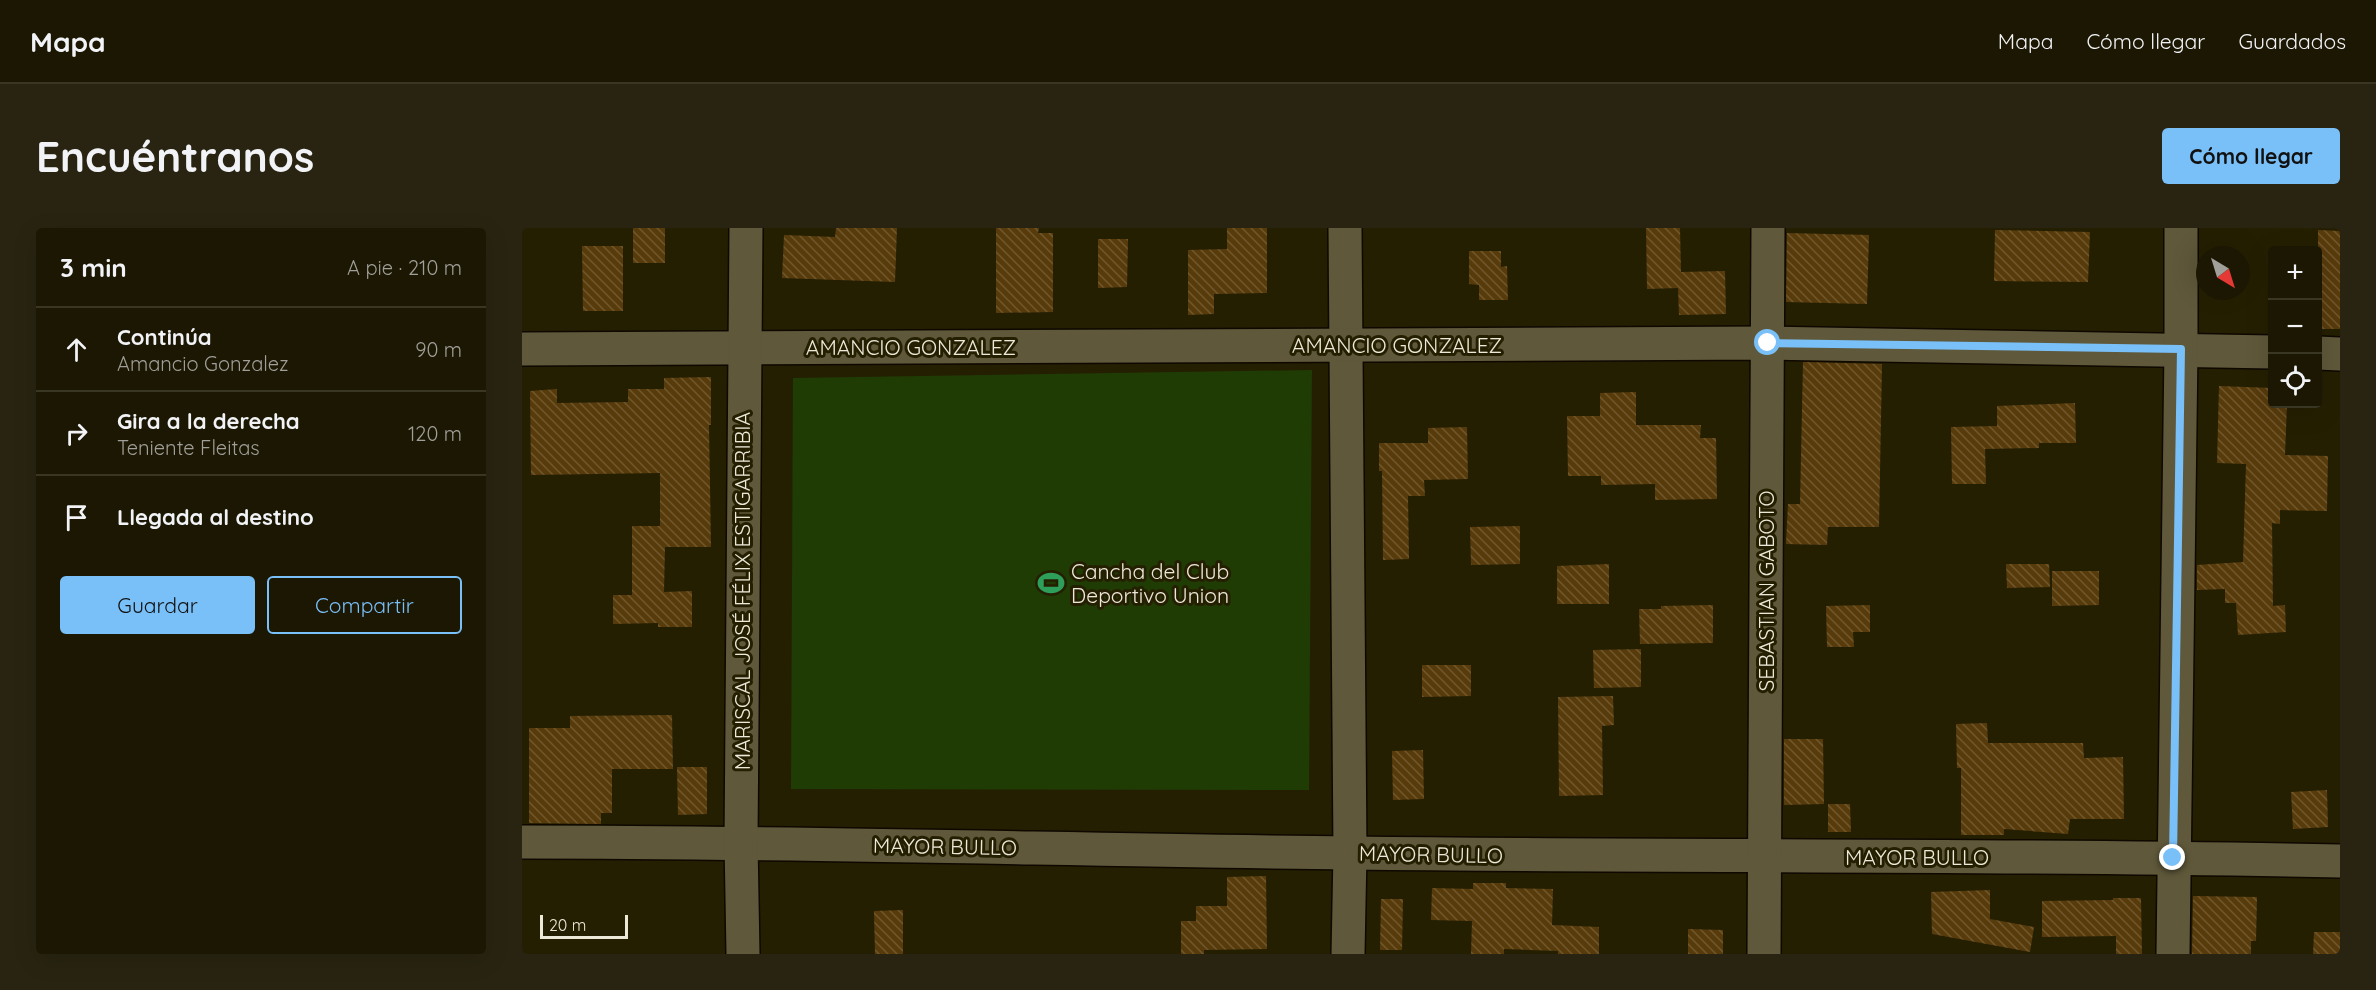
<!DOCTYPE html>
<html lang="es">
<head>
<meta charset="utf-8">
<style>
  body { margin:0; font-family:Quicksand,sans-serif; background:#292411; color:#f1f3f6 }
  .controls { position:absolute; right:18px; top:18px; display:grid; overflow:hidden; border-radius:6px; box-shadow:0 6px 24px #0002 }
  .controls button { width:54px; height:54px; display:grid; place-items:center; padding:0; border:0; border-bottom:2px solid #3a3624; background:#1c1702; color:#f1f3f6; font:30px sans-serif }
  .compass { position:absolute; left:1674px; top:18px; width:54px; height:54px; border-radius:50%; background:#1c1702; box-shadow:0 6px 24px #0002; rotate:142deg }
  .scale { position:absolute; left:18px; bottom:15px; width:88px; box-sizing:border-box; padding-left:6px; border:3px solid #ece9d8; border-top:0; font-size:16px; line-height:21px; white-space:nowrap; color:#ece9d8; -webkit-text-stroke:4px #251f02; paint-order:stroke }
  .stop { position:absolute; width:18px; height:18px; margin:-14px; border:4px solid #79bff8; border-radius:50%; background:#fff }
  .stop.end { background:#79bff8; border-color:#fff; box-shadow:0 2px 6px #0008 }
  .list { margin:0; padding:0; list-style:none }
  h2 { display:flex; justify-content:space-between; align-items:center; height:78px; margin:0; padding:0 24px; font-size:26px }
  h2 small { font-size:20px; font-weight:400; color:#a09f99 }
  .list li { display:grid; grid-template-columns:39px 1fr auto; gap:18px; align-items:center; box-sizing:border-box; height:84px; padding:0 24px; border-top:2px solid #3a3624 }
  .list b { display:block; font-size:22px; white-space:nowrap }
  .list p { margin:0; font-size:20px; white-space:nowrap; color:#a09f99 }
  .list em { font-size:20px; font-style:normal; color:#a09f99 }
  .actions { display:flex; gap:12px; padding:18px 24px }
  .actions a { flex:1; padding:14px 0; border:2px solid #79bff8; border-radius:6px; text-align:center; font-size:21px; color:#79bff8 }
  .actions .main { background:#79bff8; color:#111 }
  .icon { flex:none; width:33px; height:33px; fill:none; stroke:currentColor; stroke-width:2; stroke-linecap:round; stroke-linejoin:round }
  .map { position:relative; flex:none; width:1818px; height:726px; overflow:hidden; border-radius:6px }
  header { display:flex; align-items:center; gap:36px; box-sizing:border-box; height:84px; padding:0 30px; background:#1c1702; border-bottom:2px solid #3a3624 }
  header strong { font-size:28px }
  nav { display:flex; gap:33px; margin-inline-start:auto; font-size:21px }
  .intro { display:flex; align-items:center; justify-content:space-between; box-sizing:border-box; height:144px; padding:0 36px }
  h1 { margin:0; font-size:42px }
  .button { padding:15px 27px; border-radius:6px; background:#79bff8; color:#111; font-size:21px; font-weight:700 }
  main { display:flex; gap:36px; padding:0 36px }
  aside { flex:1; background:#1c1702; border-radius:6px; box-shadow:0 6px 24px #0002 }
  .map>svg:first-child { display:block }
  .park { fill:#203c05 }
  .building { fill:url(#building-back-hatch) }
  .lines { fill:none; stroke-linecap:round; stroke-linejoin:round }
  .minor-casing { stroke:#0e0800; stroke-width:36 }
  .minor { stroke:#5f583a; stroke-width:33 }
  .route { stroke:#79bff8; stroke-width:8 }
  .labels { text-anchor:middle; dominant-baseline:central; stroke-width:6; stroke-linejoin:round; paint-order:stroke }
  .street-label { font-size:21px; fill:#ece9d8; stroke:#251f02 }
  .poi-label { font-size:21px; fill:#ece9d8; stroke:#251f02; text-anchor:start }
</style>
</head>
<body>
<header>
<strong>Mapa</strong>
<nav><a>Mapa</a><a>Cómo llegar</a><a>Guardados</a></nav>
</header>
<div class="intro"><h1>Encuéntranos</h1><a class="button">Cómo llegar</a></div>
<main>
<aside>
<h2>3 min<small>A pie · 210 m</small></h2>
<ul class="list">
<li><svg class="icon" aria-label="ahead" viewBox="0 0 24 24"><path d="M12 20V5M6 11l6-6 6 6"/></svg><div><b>Continúa</b><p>Amancio Gonzalez</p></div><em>90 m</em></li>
<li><svg class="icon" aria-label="right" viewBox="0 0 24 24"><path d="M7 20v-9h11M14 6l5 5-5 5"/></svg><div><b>Gira a la derecha</b><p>Teniente Fleitas</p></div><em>120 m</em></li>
<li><svg class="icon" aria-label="arrive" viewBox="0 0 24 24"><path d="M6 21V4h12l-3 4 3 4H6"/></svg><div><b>Llegada al destino</b></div></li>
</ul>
<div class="actions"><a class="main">Guardar</a><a>Compartir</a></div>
</aside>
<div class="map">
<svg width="1818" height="726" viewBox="0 0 1818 726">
  <defs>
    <pattern id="building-back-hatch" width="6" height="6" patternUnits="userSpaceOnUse" patternTransform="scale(1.5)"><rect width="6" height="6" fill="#583b0b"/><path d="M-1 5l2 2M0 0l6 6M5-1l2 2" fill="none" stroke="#70572e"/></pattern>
  </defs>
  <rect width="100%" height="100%" fill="#251f02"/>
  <!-- park -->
  <polygon class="park" points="790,142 787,562 269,561 271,150"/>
  <!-- building -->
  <g class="building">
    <rect x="111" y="0" width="32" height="35"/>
    <polygon points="314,0 375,0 373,54 260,50 262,7 313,9"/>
    <polygon points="474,0 517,0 516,5 531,5 531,84 474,85"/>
    <polygon points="705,0 745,0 745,65 692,66 692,86 666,87 666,22 705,21"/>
    <polygon points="1124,0 1158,0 1159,44 1203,43 1204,86 1157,87 1156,60 1125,61"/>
    <polygon points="1473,2 1568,4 1566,54 1472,53"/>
    <polygon points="1796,2 1818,3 1818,101 1796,101"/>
    <polygon points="1265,5 1347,7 1345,76 1264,74"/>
    <polygon points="576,11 606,11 605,59 576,60"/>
    <polygon points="60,18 101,18 101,83 61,83"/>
    <polygon points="947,23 979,23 979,39 985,38 986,72 957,72 957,57 947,56"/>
    <polygon points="1281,134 1360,136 1357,299 1306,299 1305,317 1264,316 1266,276 1278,276"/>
    <polygon points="189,149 189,197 187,197 189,319 143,319 142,364 170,363 170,399 136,399 136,395 91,396 91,367 110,367 110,298 138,298 138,245 9,247 8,163 35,161 35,175 106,174 106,161 142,161 142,150"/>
    <polygon points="1697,158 1750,160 1750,176 1765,176 1763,227 1806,228 1805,283 1758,282 1758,296 1750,295 1751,378 1763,377 1764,404 1716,407 1714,375 1703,375 1703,361 1675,362 1675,337 1721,334 1724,236 1695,235"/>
    <polygon points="1114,164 1114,197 1179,197 1178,210 1194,210 1195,271 1133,272 1133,256 1079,257 1079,248 1046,248 1045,188 1078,188 1078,165"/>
    <polygon points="1553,175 1554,215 1517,215 1517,220 1463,221 1464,256 1430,256 1429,199 1475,198 1475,178"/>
    <polygon points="945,199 946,251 902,252 903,268 886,268 887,331 861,332 860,243 857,243 857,215 906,215 906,200"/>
    <polygon points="998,298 998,336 949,337 948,299"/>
    <polygon points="1087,336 1087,376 1035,376 1035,338"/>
    <polygon points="1484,336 1527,336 1528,359 1485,360"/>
    <polygon points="1530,343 1577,343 1577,377 1530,378"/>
    <polygon points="1191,377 1191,415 1118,416 1117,381 1139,381 1139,378"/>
    <polygon points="1348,377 1348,404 1331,404 1332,419 1305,419 1304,378"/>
    <polygon points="1119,421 1119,459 1072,460 1071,422"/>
    <polygon points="900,437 949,437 949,468 900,469"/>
    <polygon points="1091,468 1092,497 1080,498 1081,567 1037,568 1036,469"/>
    <polygon points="150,487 151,541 90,541 90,585 79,585 79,596 7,595 7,500 48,500 48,488"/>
    <polygon points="1465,495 1466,515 1561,515 1562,530 1601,529 1602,591 1548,591 1546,606 1482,601 1482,607 1439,607 1439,540 1435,540 1434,496"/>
    <polygon points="1262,511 1301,511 1302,576 1262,577"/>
    <polygon points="901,522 902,571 871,572 870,523"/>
    <polygon points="155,539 185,539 185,586 156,587"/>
    <polygon points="1805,562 1806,599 1771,601 1769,564"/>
    <polygon points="1306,576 1328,576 1329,604 1306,604"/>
    <polygon points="744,648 745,721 682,722 682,726 659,726 659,693 674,693 674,678 705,678 705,649"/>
    <polygon points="951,655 984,655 984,660 1031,661 1030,697 1077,699 1077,726 1036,726 1036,723 982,721 982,726 949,726 950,693 909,692 910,660 951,661"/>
    <polygon points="1468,662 1468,691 1512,699 1508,724 1410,706 1409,664"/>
    <polygon points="1671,668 1735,669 1734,713 1729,713 1729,726 1670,726"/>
    <polygon points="1591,670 1619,670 1620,726 1594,726 1594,708 1520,709 1520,673 1591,672"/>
    <polygon points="859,671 881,671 880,722 858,722"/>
    <polygon points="381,682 381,726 353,726 352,683"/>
    <polygon points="1166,701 1201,702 1201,726 1166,726"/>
    <polygon points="1792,704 1818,704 1818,726 1791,726"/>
  </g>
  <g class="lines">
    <!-- minor casing -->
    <g class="minor-casing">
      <g id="minor">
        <polyline points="823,0 828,625 826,726"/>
        <polyline points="0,121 1246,115 1750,124"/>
        <polyline points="1796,125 1818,126"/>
        <path d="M 0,614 C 277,614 554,622 831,625 C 1160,629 1489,626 1818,633"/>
        <polyline points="221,726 219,614 224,0"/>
        <polyline points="1242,726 1246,0"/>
        <polyline points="1651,726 1659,121 1659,0"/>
      </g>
    </g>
    <!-- minor -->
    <use href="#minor" class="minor"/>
  </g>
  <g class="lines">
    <!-- route -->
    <polyline class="route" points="1246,115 1659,121 1651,630"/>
  </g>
  <!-- icons -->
  <defs>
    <g id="stadium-bare" transform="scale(2.07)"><path d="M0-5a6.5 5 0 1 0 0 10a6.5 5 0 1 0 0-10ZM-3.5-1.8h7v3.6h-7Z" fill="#2e9e5b" stroke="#251f02" stroke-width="2.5" paint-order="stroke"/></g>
  </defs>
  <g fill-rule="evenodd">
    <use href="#stadium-bare" x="529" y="355"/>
  </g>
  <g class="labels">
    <!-- street labels -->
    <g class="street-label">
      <text x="875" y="117">AMANCIO GONZALEZ</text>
      <text x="389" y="119">AMANCIO GONZALEZ</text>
      <text transform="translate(220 363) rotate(-90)">MARISCAL JOSÉ FÉLIX ESTIGARRIBIA</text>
      <text transform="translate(1244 363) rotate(-90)">SEBASTIAN GABOTO</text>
      <text transform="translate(423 618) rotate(1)">MAYOR BULLO</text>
      <text transform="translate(909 626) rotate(1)">MAYOR BULLO</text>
      <text x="1395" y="629">MAYOR BULLO</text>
    </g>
    <!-- poi labels -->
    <g class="poi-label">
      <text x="549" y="343">Cancha del Club<tspan x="549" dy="24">Deportivo Union</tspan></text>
    </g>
  </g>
</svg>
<div class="controls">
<button>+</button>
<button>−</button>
<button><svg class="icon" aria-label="locate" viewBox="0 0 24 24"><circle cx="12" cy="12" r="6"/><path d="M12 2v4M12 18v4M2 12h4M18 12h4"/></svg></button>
</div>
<svg class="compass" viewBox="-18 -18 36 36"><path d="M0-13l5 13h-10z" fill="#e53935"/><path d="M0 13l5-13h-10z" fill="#a09f99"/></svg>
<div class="scale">20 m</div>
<div class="stop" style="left:1246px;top:115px"></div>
<div class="stop end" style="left:1651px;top:630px"></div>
</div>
</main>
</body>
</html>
